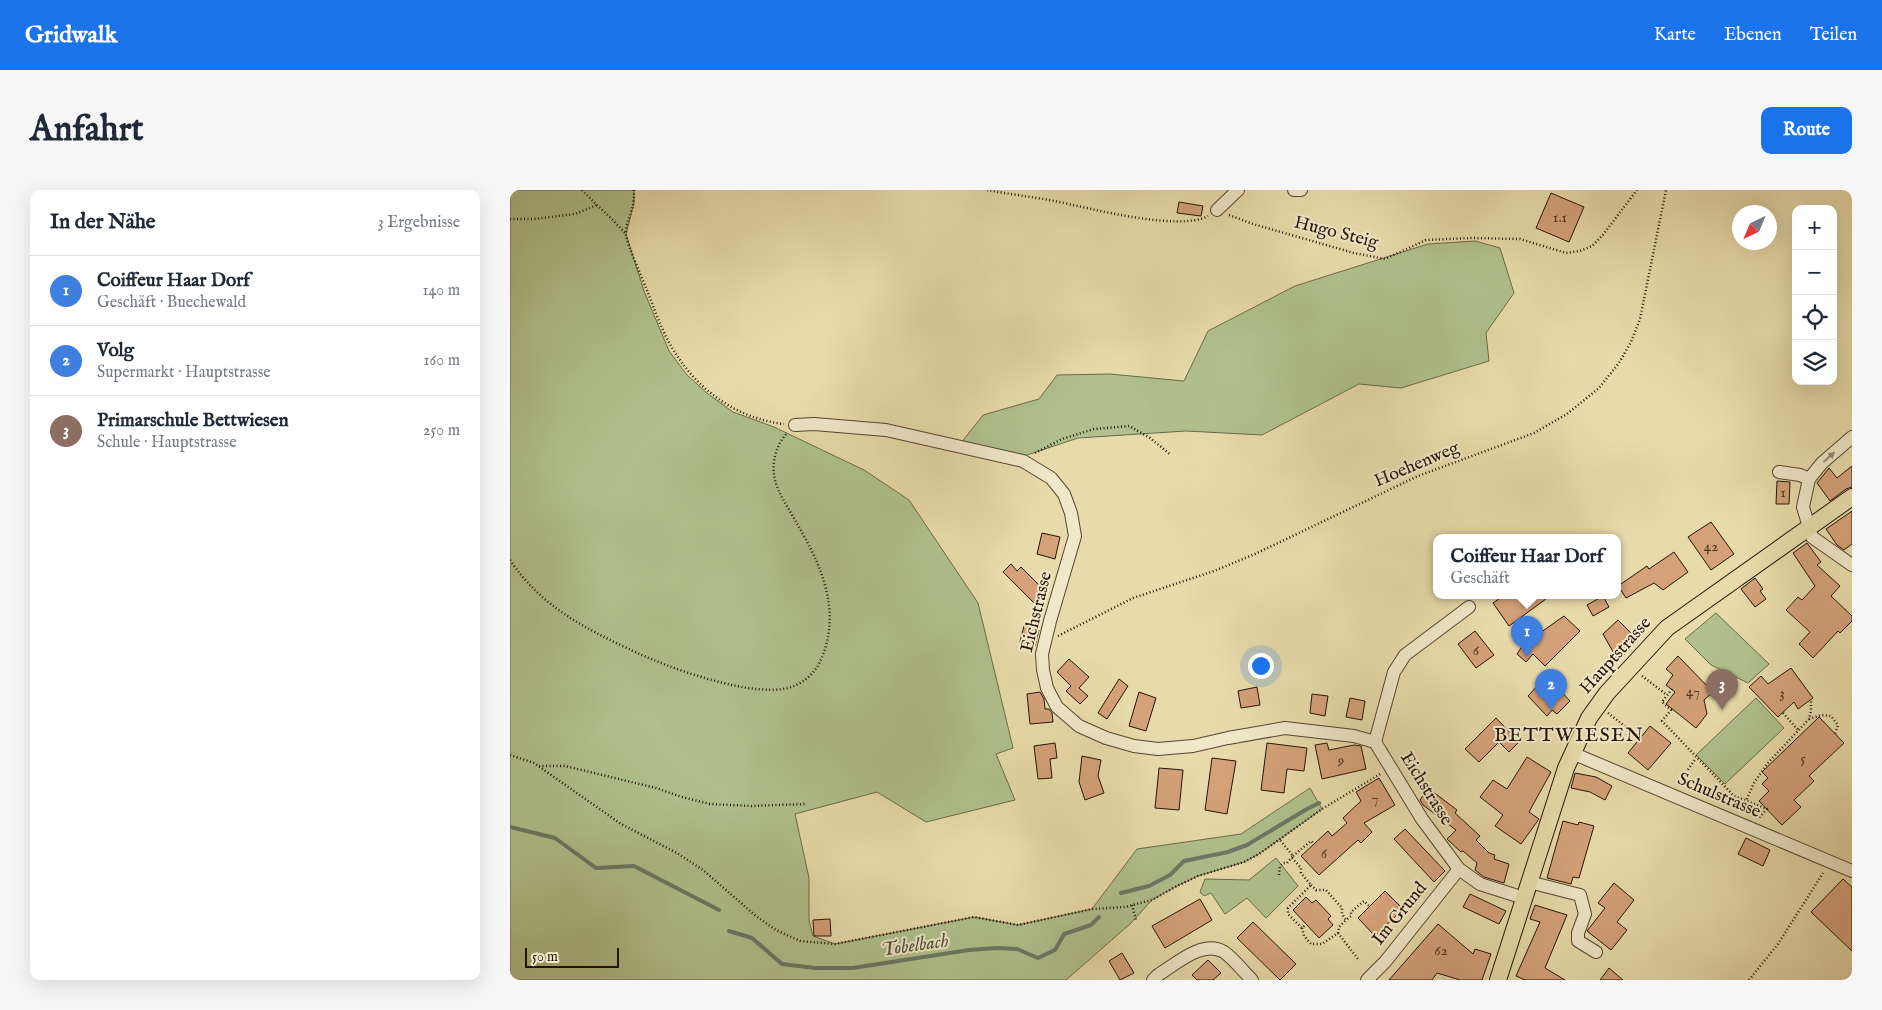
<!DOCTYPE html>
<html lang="de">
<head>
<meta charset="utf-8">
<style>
  body { margin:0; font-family:"IM FELL English",serif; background:#f6f6f7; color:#1f2937 }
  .controls { position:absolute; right:15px; top:15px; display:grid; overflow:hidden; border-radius:10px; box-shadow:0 5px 20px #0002 }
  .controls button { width:45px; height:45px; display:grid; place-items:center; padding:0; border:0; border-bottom:1px solid #e0e1e3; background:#fff; color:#1f2937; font:25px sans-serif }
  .compass { position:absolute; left:1222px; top:15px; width:45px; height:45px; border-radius:50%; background:#fff; box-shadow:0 5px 20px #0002; rotate:224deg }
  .scale { position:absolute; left:15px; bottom:12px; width:94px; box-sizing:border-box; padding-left:5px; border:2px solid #241408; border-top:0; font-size:14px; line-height:18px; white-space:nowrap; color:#241408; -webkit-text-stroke:4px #f0e8c8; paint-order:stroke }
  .you { position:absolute; left:750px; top:475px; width:18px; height:18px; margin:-12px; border:4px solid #fff; border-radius:50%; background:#1a73e8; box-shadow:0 0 0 8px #1a73e833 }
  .badge { display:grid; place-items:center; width:32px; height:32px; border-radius:50%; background:#1a73e8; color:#fff; font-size:16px; font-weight:700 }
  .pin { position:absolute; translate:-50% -41px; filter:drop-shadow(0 1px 2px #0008) }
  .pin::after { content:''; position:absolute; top:26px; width:18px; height:15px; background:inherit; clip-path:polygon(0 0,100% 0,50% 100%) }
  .popup { position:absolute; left:923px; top:344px; width:188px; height:65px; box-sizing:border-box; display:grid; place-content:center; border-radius:10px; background:#fff; filter:drop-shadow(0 1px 4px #0005); font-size:16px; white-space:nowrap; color:#747a83 }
  .popup b { font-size:19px; color:#1f2937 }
  .popup::after { content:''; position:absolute; left:50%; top:100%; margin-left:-10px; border:10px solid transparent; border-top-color:#fff }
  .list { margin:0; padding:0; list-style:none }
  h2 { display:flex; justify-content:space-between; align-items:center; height:65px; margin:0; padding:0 20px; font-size:21px }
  h2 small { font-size:16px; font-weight:400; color:#747a83 }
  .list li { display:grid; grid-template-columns:32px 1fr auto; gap:15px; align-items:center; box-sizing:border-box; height:70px; padding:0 20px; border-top:1px solid #e0e1e3 }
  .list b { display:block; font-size:19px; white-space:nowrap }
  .list p { margin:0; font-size:16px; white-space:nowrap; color:#747a83 }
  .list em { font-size:16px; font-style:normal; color:#747a83 }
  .icon { flex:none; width:28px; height:28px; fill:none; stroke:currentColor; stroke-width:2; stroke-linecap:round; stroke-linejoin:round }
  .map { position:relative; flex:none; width:1342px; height:790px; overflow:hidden; border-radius:10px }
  header { display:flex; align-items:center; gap:30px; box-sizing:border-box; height:70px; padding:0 25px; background:#1a73e8; color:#fff }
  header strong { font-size:24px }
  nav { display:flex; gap:28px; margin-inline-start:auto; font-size:18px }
  .intro { display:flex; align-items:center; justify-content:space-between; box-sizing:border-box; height:120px; padding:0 30px }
  h1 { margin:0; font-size:35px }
  .button { padding:12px 22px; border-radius:10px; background:#1a73e8; color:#fff; font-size:18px; font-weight:700 }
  main { display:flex; gap:30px; padding:0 30px }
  aside { flex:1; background:#fff; border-radius:10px; box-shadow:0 5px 20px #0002 }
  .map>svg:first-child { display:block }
  .green { fill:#b0c18d; stroke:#6a6a4a }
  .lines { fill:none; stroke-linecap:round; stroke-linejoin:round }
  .stream { stroke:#6a7965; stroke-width:4 }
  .building { fill:#d4a179; stroke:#241408 }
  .minor-casing { stroke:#554631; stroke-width:14 }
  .major-casing { stroke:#241408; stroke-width:18 }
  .path { stroke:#241408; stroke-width:2.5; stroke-dasharray:1 2.5; stroke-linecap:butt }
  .minor { stroke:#f0e8c8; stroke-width:12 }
  .major { stroke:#e8dbab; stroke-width:16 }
  .oneway { fill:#948972 }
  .labels { text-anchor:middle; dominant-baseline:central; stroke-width:4; stroke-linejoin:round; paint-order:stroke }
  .number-label { font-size:15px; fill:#503724 }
  .street-label { font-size:18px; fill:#241408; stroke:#f0e8c8 }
  .water-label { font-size:19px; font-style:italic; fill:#4d4f3e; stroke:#f0e8c8 }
  .quarter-label { font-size:20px; letter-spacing:1px; fill:#241408; stroke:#f0e8c8 }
</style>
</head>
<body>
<header>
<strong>Gridwalk</strong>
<nav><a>Karte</a><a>Ebenen</a><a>Teilen</a></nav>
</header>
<div class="intro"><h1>Anfahrt</h1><a class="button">Route</a></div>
<main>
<aside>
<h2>In der Nähe<small>3 Ergebnisse</small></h2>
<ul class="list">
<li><span class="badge" style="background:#3f7fe0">1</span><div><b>Coiffeur Haar Dorf</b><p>Geschäft · Buechewald</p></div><em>140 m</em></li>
<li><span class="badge" style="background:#3f7fe0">2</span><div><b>Volg</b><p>Supermarkt · Hauptstrasse</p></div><em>160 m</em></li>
<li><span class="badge" style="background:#8d6e63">3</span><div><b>Primarschule Bettwiesen</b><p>Schule · Hauptstrasse</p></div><em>250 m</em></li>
</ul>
</aside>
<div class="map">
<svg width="1342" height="790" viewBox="0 0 1342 790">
  <rect width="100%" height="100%" fill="#e8dbab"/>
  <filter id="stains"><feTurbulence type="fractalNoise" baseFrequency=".004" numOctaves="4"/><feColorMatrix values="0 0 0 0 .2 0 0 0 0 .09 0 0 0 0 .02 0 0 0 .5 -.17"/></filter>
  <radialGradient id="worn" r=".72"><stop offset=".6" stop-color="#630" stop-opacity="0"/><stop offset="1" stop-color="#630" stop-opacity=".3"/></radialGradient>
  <!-- green -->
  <g class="green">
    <polygon points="0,0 124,0 124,13 116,44 134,101 159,161 177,185 198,204 223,222 264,237 354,280 399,310 468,413 503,558 486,564 505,610 416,632 367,602 285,624 299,688 299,730 303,746 325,754 464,727 508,735 582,719 627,659 731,644 800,598 812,619 749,664 734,672 688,686 665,697 642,710 620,734 556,790 0,790"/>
    <polygon points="965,51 990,58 1004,103 976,143 979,171 891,198 849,194 752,245 676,241 568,248 508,268 451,253 473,225 529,209 547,185 600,184 674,191 698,141 785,96 918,54"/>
    <polygon points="1206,423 1259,474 1238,493 1201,475 1175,449"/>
    <polygon points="1246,508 1274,538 1215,594 1186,565"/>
    <polygon points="766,668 788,696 756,728 737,708 715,724 701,703 694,706 690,702 695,689 739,690"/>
  </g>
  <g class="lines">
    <!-- stream -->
    <g class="stream">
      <polyline points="0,637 45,648 86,678 124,676 209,720"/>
      <polyline points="611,703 639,696 660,685 674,671 718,662 737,655 797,619 809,613"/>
      <polyline points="219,741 242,748 272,774 305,778 343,778 459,760 487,758 507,759 528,768 545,760 554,744 581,735 589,727"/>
    </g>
  </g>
  <!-- building -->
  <g class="building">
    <polygon points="1041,3 1074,17 1059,52 1026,38"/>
    <polygon points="669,12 693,16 691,26 667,23"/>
    <polygon points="1342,276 1342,297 1336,299 1320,311 1307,293 1319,278 1327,288"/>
    <polygon points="1267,291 1280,292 1279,314 1266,314"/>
    <polygon points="1342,321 1342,354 1334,360 1327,355 1316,339"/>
    <polygon points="1201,332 1224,364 1201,380 1178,347"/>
    <polygon points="532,343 550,347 545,369 527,364"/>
    <polygon points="1297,353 1311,372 1307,375 1330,396 1321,406 1342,426 1342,431 1330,443 1328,441 1303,468 1289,454 1300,442 1276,420 1288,407 1292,410 1305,396 1283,363"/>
    <polygon points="1164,362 1178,382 1153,400 1144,393 1116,408 1108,396 1137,376 1139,379"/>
    <polygon points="501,374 507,381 511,377 537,403 525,414 493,382"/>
    <polygon points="1245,388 1253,399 1250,401 1256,409 1245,417 1231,399"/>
    <polygon points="993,406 1040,406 999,436 983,413"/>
    <polygon points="1093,406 1099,417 1083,426 1077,415"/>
    <polygon points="1054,426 1070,441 1035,476 1023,464 1016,472 1007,464 1013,455"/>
    <polygon points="1108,430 1128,450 1112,467 1109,464 1106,467 1093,444"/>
    <polygon points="514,436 529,440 525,456 510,452"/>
    <polygon points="965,441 984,465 966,478 948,454"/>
    <polygon points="1168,466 1203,502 1194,510 1197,524 1186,538 1156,514 1165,502 1156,495 1163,485 1156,479"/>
    <polygon points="559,469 579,487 569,498 578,506 570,514 556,501 561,496 547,482"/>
    <polygon points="1281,478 1303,508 1288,519 1284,512 1268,527 1239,497 1251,486 1258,494"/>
    <polygon points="609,489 618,496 597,529 588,523"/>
    <polygon points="1029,494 1037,502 1045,495 1060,511 1047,524 1042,520 1037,526 1018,506"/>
    <polygon points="747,497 750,515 731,518 728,501"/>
    <polygon points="530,502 534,509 535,519 539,519 542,523 543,532 520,534 517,504"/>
    <polygon points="629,502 646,508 636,541 619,536"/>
    <polygon points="802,504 818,506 815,526 800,523"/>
    <polygon points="840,508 855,511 852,530 836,527"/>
    <polygon points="1309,527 1334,553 1299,586 1304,591 1284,610 1291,617 1272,635 1249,611 1259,601 1252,594 1258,588 1252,582"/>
    <polygon points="986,528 1009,552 999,562 989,552 969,572 955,559"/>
    <polygon points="1140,536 1161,553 1138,580 1118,563"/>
    <polygon points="545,553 547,568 540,569 542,588 528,589 524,556"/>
    <polygon points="757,553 797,558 794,581 777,579 774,603 751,600"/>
    <polygon points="817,553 819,560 844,555 851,556 856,579 812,589 805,555"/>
    <polygon points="572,566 591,570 588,586 594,603 575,610 569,592"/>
    <polygon points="1017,567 1041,582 1019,622 1029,629 1011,654 985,636 993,625 970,607 983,590 997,599"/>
    <polygon points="702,568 726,571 717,624 695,620"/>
    <polygon points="649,578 673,580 669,620 645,618"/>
    <polygon points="1065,583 1086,587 1102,596 1095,610 1080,602 1061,598"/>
    <polygon points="869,588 885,615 854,633 862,642 851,653 848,650 809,685 791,666 818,641 822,646 837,633 833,628 851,611 846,602"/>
    <polygon points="918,598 947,620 945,623 970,646 966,650 979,663 985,665 984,669 999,674 994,693 974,687 965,680 967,673 953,661 951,662 937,649 946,640 913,615 910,610"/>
    <polygon points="1053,631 1068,635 1069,632 1084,636 1069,688 1063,687 1061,694 1037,688"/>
    <polygon points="895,639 935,681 924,692 884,649"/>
    <polygon points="1236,648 1260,660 1253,676 1228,664"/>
    <polygon points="1333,689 1342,697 1342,761 1301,722"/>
    <polygon points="1104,693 1124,710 1107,732 1117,740 1101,760 1077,741 1095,718 1088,713"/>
    <polygon points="875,701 893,719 865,746 848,728"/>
    <polygon points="960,704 996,721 989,734 953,717"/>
    <polygon points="796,707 802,713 806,710 821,726 818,729 823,735 809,748 783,720"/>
    <polygon points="690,709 702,730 655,758 642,736"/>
    <polygon points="1025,715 1057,725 1035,778 1055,790 1015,790 1006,786 1030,732 1020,729"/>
    <polygon points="320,729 321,746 304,746 303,730"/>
    <polygon points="743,732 786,774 770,790 727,748"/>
    <polygon points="928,734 963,764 965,759 981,764 972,790 950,790 927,783 922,790 879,790"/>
    <polygon points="612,763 624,783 610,790 599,771"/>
    <polygon points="698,770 711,783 703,790 687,790 682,785"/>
    <polygon points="1099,778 1113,790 1090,790"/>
  </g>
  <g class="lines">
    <!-- minor casing -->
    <g class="minor-casing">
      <g id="minor">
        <polyline points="784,0 791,0"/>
        <polyline points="707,20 728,0"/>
        <polyline points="285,235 304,234 376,240 513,271 541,288 554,304 561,323 565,346 540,431 532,464 533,480 537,498 547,517 569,536 596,548 624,556 648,559 683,556 718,548 775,538 844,546 865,552 912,629 949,679 970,694 1014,708"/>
        <polyline points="1342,247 1312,273 1299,289 1293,317 1302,347 1342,375"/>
        <polyline points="1269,282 1290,285 1299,289"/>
        <polyline points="865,552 884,482 895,465 959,417"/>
        <polyline points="1062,563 1342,681"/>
        <polyline points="1019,692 1070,705 1075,724 1068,743 1068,751 1086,762"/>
        <path d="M 643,790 L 648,785 C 666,774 693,749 714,762 C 724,769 733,781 742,790"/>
        <polyline points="857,790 875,772 949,679"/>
      </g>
    </g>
    <!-- major casing -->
    <g class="major-casing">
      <polyline id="major" points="988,790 1056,578 1079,528 1097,503 1157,438 1342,307"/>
    </g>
    <!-- path -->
    <g class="path">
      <path d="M 72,0 C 86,15 102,28 116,44"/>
      <path d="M 124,0 C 124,5 124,10 123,15 C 121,24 115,36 116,45 C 118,57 131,85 136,98 C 145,120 153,145 166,164 C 190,202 229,229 274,234"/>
      <path d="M 477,0 C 499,4 522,7 545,11 C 578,18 670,42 698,26"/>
      <polyline points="719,25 743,34 844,63 875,69 916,50 961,48 1010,49 1056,63 1070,61 1082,56 1092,46 1127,0"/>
      <polyline points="0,29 24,29 65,24 87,15"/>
      <polyline points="525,263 552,249 584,239 619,236 640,248 661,265"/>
      <path d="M 0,370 C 30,415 72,437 119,459 C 153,476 251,513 286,495 C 301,488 309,477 314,462 C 322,439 321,418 315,395 C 308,369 294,346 281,323 C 274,311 266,299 264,285 C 262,270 267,254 277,243"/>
      <polyline points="548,446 623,408 704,381 745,364 908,286 1024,243 1057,224 1089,198 1109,173 1121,152 1130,129 1156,0"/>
      <polyline points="1132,486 1157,505"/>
      <polyline points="1162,499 1152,512 1161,520 1152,531 1224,606 1257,619 1248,629"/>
      <polyline points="1098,523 1130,548"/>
      <polyline points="1273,523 1289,541"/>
      <polyline points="1299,529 1312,525 1321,526 1328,535 1325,544"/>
      <polyline points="0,565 24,573 111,634 167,663 193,680 246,726 266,740 290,751 325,754 464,727 508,735 582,719 615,717 642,710 665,697 688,686 734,672 749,664 812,619 872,583"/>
      <polyline points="29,576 55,576 146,598 172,607 200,614 241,616 295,614"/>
      <polyline points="1168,594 1186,568"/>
      <polyline points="1231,622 1244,593 1257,574 1299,529 1301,521 1301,510"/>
      <polyline points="783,666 801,651 804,654"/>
      <polyline points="782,668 791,678 791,683 801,695 778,718 778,724 792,738 796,734"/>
      <polyline points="769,685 770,676 773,673 777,673 783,666 770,650"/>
      <polyline points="801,695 806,700 816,700 832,718 832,724 836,730 841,726 841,722 854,711 860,717"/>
      <polyline points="622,715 626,730"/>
      <polyline points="792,738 794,746 801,754 812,754 828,743 829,737 836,730"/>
      <polyline points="828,743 848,769"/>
      <polyline points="0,788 4,790"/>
      <polyline points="1239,790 1268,754 1313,683"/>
    </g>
    <!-- minor -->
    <use href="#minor" class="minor"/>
    <!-- major -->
    <use href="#major" class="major"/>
  </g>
  <!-- one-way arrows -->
  <defs><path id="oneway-solid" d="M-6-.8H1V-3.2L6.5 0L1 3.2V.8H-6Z" transform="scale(1.25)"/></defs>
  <use class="oneway" href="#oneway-solid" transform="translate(1319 267) rotate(-41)"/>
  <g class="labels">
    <!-- number labels -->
    <g class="number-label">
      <text x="1050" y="27">1.1</text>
      <text x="1273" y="302">1</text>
      <text x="1201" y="356">42</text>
      <text x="966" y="460">6</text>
      <text x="1183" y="501">47</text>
      <text x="1272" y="503">3</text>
      <text x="1293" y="568">5</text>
      <text x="831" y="570">9</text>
      <text x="865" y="608">7</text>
      <text x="814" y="663">6</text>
      <text x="931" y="760">62</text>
    </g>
    <!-- street labels -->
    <g class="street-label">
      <text transform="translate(826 43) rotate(14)">Hugo Steig</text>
      <text transform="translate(907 275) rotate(-23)">Hoehenweg</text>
      <text transform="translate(527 422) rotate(-76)">Eichstrasse</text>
      <text transform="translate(1106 466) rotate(-48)">Hauptstrasse</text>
      <text transform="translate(916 599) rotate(58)">Eichstrasse</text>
      <text transform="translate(1209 606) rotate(23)">Schulstrasse</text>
      <text transform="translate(890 724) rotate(-51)">Im Grund</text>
    </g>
    <!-- water labels -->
    <g class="water-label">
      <text transform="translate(405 756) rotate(-8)">Tobelbach</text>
    </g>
    <!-- quarter labels -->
    <g class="quarter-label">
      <text x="1059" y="545">BETTWIESEN</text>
    </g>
  </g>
  <rect width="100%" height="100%" filter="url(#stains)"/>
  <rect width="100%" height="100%" fill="url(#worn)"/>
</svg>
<div class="controls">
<button>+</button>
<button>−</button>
<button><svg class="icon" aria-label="locate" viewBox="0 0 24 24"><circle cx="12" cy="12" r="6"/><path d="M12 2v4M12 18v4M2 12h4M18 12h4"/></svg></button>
<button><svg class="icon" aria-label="layers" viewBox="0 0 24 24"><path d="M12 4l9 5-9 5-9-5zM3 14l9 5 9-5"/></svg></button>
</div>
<svg class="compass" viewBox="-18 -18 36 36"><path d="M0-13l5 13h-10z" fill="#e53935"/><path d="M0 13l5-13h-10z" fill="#747a83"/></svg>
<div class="scale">50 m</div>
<div class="you"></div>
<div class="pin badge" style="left:1017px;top:467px;background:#3f7fe0">1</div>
<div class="popup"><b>Coiffeur Haar Dorf</b>Geschäft</div>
<div class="pin badge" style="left:1041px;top:520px;background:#3f7fe0">2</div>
<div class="pin badge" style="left:1212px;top:520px;background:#8d6e63">3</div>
</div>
</main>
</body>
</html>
